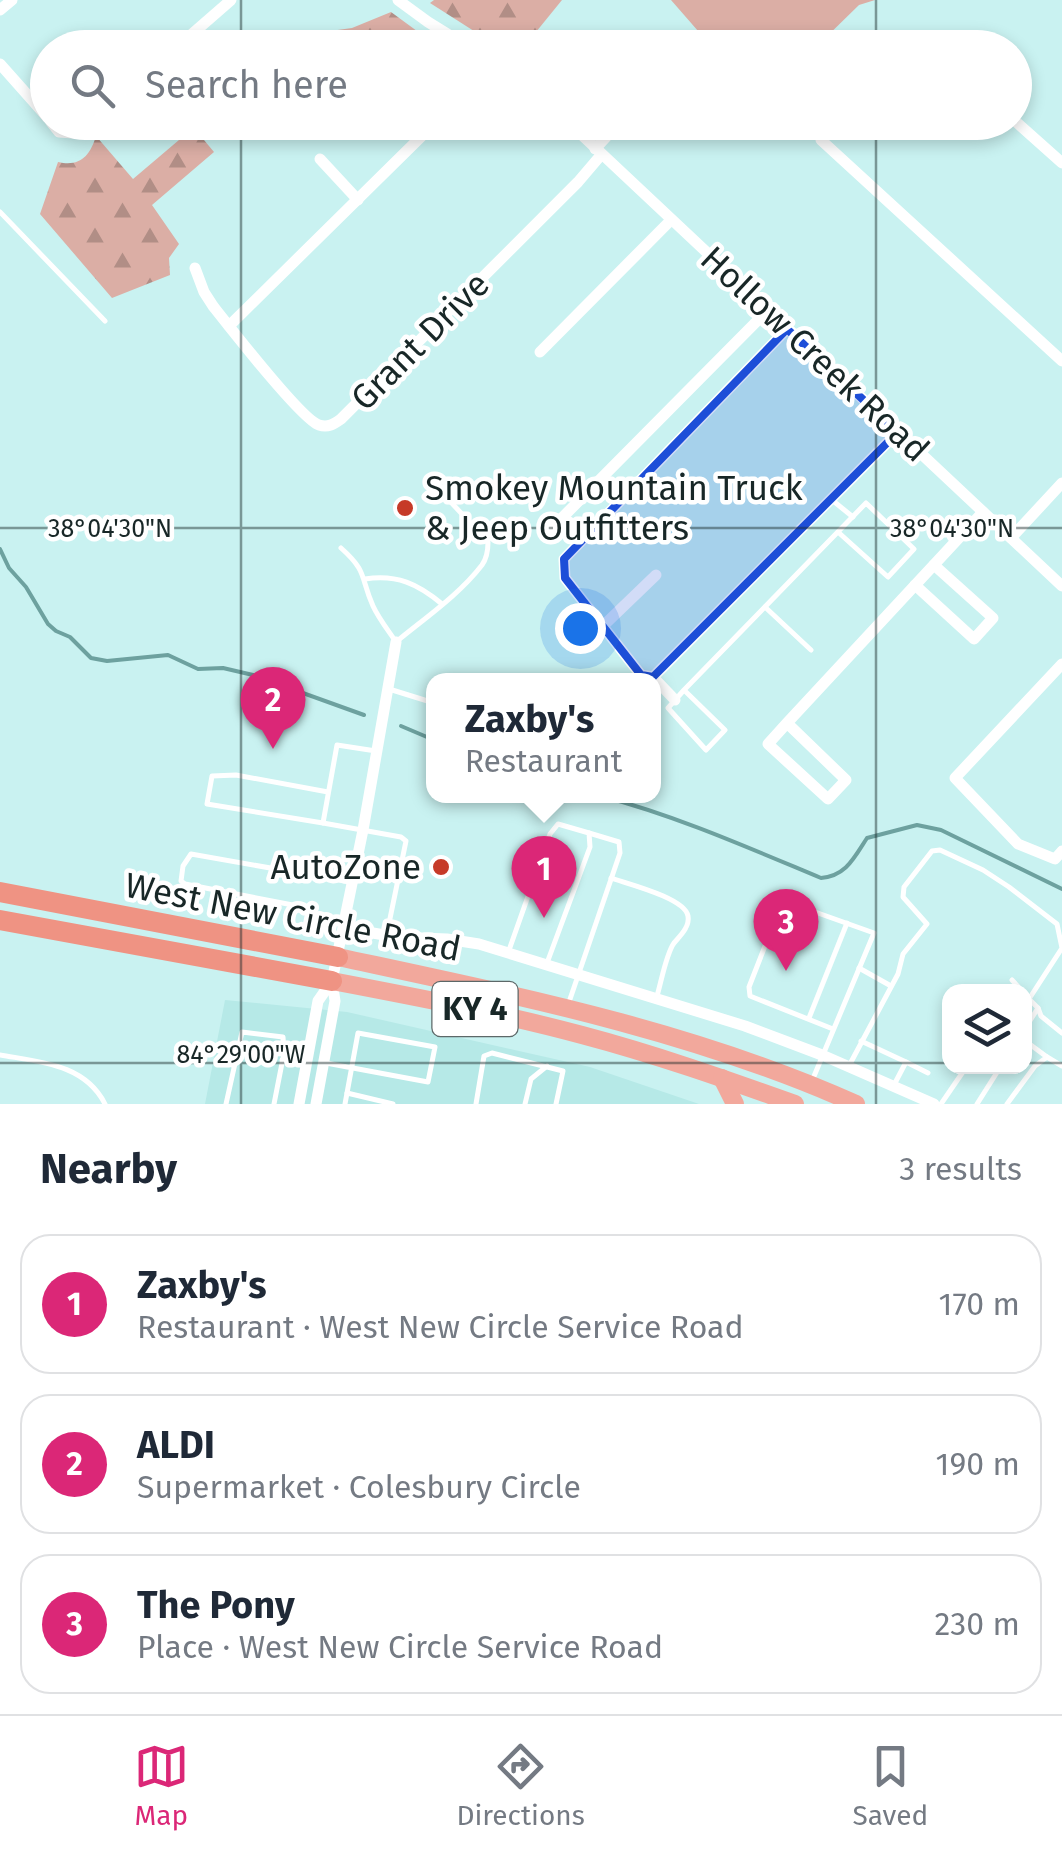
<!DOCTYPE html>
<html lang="en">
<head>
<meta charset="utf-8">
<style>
  body { margin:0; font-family:"Fira Sans",sans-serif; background:#f6f6f7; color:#1f2937 }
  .controls { position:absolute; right:30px; bottom:30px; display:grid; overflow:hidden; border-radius:20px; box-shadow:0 5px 15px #0003 }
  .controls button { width:90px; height:90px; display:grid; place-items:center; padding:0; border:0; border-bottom:2px solid #e0e1e3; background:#fff; color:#1f2937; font:50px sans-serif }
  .you { position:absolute; left:580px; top:628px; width:35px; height:35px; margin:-25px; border:8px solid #fff; border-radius:50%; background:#1a73e8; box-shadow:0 0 0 15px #1a73e833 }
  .badge { display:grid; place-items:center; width:65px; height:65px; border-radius:50%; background:#db2777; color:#fff; font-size:32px; font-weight:700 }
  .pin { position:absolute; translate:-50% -82px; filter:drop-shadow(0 2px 5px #0008) }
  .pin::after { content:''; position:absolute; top:52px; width:35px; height:30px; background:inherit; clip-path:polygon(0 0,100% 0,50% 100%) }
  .popup { position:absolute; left:426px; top:673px; width:235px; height:130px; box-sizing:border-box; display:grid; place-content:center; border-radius:20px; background:#fff; filter:drop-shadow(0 2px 8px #0005); font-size:32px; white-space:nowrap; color:#747a83 }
  .popup b { font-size:38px; color:#1f2937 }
  .popup::after { content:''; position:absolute; left:50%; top:100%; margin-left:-20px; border:20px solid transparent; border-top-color:#fff }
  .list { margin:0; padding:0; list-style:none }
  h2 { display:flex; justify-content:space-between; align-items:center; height:130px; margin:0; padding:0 40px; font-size:42px }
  h2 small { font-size:32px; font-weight:400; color:#747a83 }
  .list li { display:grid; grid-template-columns:65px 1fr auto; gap:30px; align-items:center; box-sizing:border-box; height:140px; margin:0 20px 20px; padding:0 20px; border:2px solid #e0e1e3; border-radius:30px }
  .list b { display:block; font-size:38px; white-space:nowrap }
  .list p { margin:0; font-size:32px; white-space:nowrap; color:#747a83 }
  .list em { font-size:32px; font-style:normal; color:#747a83 }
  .icon { flex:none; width:55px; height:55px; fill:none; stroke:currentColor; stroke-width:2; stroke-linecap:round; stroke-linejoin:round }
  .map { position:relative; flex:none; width:1062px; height:1104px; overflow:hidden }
  .search { position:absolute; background:#fff; box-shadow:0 5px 15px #0003; left:30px; right:30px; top:30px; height:110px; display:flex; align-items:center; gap:25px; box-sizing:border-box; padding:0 35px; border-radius:55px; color:#747a83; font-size:38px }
  .sheet { height:610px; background:#fff }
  nav { display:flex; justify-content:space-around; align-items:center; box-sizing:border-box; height:140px; border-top:2px solid #e0e1e3; background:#fff; font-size:28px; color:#747a83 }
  nav a { display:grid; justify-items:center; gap:5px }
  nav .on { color:#db2777 }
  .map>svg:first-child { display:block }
  .built { fill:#b6e9e7 }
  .green { fill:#dbaea5 }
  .forest { fill:url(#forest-firs) }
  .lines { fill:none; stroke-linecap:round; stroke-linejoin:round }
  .stream { stroke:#6da19f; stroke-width:4 }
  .service { stroke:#fff; stroke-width:5 }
  .minor { stroke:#fff; stroke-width:11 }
  .trunk { stroke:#f2a89c; stroke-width:18 }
  .motorway { stroke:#ef9383; stroke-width:20 }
  .marked { fill:#1d4ed8; fill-opacity:0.2; stroke:#1d4ed8; stroke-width:8; stroke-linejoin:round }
  .ticks { fill:none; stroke:#182727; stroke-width:2.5; stroke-opacity:0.45 }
  .poi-dot { fill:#c63a28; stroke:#fff; stroke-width:4 }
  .labels { text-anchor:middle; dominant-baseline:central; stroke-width:9; stroke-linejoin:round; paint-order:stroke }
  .shield { fill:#fff; stroke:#5d6868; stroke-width:2.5 }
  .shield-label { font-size:32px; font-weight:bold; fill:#182727 }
  .street-label { font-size:35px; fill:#182727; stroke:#fff }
  .poi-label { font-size:35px; fill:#182727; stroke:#fff; text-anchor:start }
  .ticks-label { font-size:25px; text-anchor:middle; fill:#182727; stroke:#fff; stroke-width:9; stroke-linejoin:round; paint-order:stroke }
</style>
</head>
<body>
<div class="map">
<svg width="1062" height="1104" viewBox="0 0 1062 1104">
  <defs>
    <pattern id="forest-firs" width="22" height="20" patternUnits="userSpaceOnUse" patternTransform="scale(2.5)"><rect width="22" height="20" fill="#dbaea5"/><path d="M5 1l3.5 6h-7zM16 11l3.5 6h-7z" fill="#b18e86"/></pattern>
  </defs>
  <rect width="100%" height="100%" fill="#c9f2f1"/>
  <!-- built -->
  <polygon class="built" points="225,1000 347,1012 590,1067 699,1104 205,1104"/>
  <!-- green -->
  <polygon class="green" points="671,0 875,0 859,5 815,48 712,47"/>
  <!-- forest -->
  <g class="forest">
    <polygon points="434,0 562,0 523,48 499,47 430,3"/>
    <polygon points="391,12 421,34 388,47 287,47 301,35 352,28"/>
    <path d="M 199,123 L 223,123 L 204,140 L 214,152 L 152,205 L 179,244 L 169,258 L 170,275 L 112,298 L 40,214 L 58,162 C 80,167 90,156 96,136 L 133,179 Z"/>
  </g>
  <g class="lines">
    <!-- stream -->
    <g class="stream">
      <polyline points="0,549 9,568 26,587 48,624 56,631 70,637 91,658 107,661 168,655 198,669 223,668 253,675 364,715"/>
      <polyline points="401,726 434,740"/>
      <path d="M 601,796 C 677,816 749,848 821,878 C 846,876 854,858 867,838 L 917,825 L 941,830 L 1062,889"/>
    </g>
    <!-- service -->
    <g class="service">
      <polyline points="0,212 105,321"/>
      <polyline points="832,500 853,517"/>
      <path d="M 341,548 C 368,572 360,577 373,606 C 379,619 388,630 396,642 C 425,618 459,595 482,565 C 487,558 488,551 488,542 L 434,484"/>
      <path d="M 365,579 C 397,574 418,584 442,604"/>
      <polyline points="765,607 811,650"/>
      <polyline points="389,689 434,703"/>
      <polyline points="684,690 725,730 706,750 668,708 684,690 866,503 914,549 888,577 838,532"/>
      <polyline points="376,751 337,745 323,823 401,837 406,841 387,933"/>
      <polyline points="323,823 207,804 212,776 236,775 328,792"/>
      <path d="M 611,878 C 628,884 685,898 688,916 C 690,927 680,936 674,943 C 666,954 661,983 657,996"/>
      <polyline points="303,907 185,884 181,881 183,866 191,854 350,882"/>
      <polyline points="508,953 550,834 558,824 589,833 590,847 547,963"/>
      <polyline points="859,968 891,986"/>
      <polyline points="1012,980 1023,992"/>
      <polyline points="1024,994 1038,1008 1024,1030"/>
      <polyline points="568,1005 620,853 619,842 589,833"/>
      <polyline points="1038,1008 1041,1016 1062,1033"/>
      <polyline points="809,1018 847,923"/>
      <polyline points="861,1041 906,1062"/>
      <path d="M 0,1055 C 40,1062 85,1064 105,1104"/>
      <polyline points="1047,1057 1062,1066"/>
      <polyline points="282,1060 303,1064"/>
      <polyline points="326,1063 428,1082 435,1047 358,1033 345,1104"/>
      <polyline points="850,1064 898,974 903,954 927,924 903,897 904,887 932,851 940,850 983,870 1009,887 1057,924 1062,948 1029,999"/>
      <polyline points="812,1081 874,933 787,902 781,905 749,987 750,996 833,1029"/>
      <polyline points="895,1083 906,1062 928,1073"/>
      <polyline points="347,1093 393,1104"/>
      <polyline points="226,1104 242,1032 283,1037 284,1053 274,1104"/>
      <polyline points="476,1104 484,1056 492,1053 563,1071 556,1104"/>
      <polyline points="525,1104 531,1079 547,1066"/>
      <polyline points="941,1104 967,1066"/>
      <polyline points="977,1104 1001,1066"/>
      <polyline points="1007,1104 1035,1066 1047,1057 1024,1040"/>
    </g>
    <!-- minor -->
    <g class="minor">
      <polyline points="398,0 428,22 470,48"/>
      <polyline points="0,10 12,0"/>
      <polyline points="176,48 231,0"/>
      <polyline points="0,64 48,118"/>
      <polyline points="1014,120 1062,163"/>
      <polyline points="51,122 59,132 73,133 88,122"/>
      <polyline points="568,122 1062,586"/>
      <polyline points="821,140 1062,361"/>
      <polyline points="595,149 620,122"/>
      <polyline points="320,159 358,200"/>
      <path d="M 195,268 L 204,292 L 213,306 C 228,325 302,420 319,425 C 328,428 334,424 341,419 L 578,182 L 601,155"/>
      <polyline points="229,326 436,122"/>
      <polyline points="787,329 564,559 565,578 641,675 653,677 898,432"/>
      <polyline points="540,352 671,220"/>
      <polyline points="549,531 768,310"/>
      <polyline points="1011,538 1062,483"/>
      <polyline points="915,585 974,639 993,618 934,565"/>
      <polyline points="603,626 656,575"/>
      <polyline points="1062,664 955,778 1018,844 1055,859 1062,851"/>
      <polyline points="653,677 675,700"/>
      <polyline points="787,723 846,780 828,799 768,744 787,723 983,512"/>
      <polyline points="344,928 396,937 447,939 479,944 745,1026 822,1055 934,1104"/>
      <polyline points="299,1104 318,1001 332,981"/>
      <polyline points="316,1104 335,1001 332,981 363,830 396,642"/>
    </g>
    <!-- trunk -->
    <g class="trunk">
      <path d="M 338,957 C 514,995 691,1030 856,1104"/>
      <path d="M 332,981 C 416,997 500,1013 582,1035 C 654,1054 725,1079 795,1104"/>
      <polyline points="722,1078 735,1104"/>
    </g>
    <!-- motorway -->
    <g class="motorway">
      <polyline points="0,892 338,957"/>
      <polyline points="0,920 332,981"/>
    </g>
  </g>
  <!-- marked area -->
  <path class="marked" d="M 787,329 L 898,432 L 653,677 L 641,675 L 565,578 L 564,559 Z"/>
  <!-- ticks -->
  <path class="ticks" d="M 241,0 L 241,48M 876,0 L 876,48M 241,122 L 241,1104M 876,122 L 876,1104M 0,528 L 1062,528M 0,1063 L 950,1063M 1024,1063 L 1062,1063"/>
  <!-- markers -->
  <g class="poi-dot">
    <circle cx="405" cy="508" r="10"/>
    <circle cx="441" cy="867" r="10"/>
  </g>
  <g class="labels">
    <!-- shield labels -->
    <rect class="shield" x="432.5" y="982" width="85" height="54" rx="8"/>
    <g class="shield-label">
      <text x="475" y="1009">KY 4</text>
    </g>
    <!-- street labels -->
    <g class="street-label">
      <text transform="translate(420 341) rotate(-45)">Grant Drive</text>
      <text transform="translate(815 354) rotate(43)">Hollow Creek Road</text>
      <text transform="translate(293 917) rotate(11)">West New Circle Road</text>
    </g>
    <!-- poi labels -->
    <g class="poi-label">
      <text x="425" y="488">Smokey Mountain Truck<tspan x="425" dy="40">&amp; Jeep Outfitters</tspan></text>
      <text x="421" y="867" text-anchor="end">AutoZone</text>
    </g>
  </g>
  <g class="ticks-label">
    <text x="110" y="537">38°04'30"N</text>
    <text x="952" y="537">38°04'30"N</text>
    <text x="241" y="1063">84°29'00"W</text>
  </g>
</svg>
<div class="controls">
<button><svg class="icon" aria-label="layers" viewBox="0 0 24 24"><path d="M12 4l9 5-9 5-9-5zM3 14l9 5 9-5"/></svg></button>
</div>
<div class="you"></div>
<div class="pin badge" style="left:544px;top:918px">1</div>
<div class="popup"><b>Zaxby's</b>Restaurant</div>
<div class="pin badge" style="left:273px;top:749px">2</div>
<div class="pin badge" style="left:786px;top:971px">3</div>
<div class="search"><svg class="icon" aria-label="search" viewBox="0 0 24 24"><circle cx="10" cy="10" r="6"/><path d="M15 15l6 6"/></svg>Search here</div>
</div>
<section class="sheet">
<h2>Nearby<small>3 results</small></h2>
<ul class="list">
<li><span class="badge">1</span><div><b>Zaxby's</b><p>Restaurant · West New Circle Service Road</p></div><em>170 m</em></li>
<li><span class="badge">2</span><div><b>ALDI</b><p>Supermarket · Colesbury Circle</p></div><em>190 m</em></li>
<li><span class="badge">3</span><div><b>The Pony</b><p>Place · West New Circle Service Road</p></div><em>230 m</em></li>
</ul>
</section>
<nav>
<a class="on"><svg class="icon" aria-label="map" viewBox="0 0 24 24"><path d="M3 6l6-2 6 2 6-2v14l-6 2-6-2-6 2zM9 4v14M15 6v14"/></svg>Map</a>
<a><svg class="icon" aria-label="directions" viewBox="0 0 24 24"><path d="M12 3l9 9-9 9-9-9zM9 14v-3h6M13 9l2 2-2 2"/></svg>Directions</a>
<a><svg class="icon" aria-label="saved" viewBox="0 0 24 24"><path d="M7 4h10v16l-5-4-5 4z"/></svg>Saved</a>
</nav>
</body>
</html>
